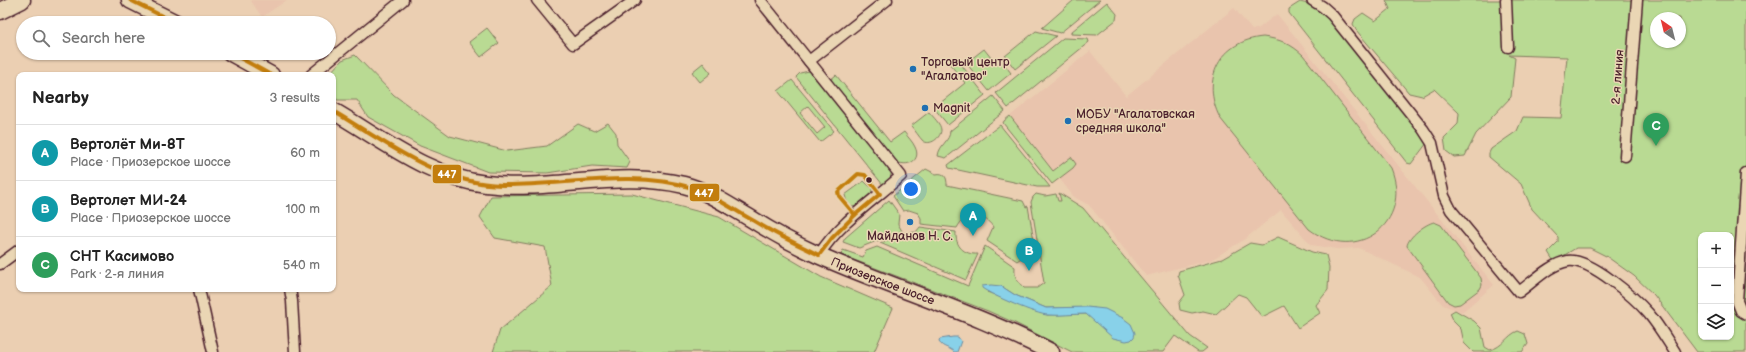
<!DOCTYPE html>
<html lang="en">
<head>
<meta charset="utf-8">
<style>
  body { margin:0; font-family:"Balsamiq Sans",sans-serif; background:#f2f2f2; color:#222 }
  .controls { position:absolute; right:12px; bottom:12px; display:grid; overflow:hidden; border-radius:8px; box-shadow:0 1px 3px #0004 }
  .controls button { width:36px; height:36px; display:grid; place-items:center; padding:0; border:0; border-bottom:1px solid #e0e0e0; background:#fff; color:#222; font:20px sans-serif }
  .compass { position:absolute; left:1650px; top:12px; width:36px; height:36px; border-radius:50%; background:#fff; box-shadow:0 1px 3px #0004; rotate:325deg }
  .you { position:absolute; left:911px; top:189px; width:14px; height:14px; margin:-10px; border:3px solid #fff; border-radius:50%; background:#1a73e8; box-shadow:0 0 0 6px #1a73e833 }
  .badge { display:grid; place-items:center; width:26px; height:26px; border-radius:50%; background:#1a73e8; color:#fff; font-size:13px; font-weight:700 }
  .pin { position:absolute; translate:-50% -33px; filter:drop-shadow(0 1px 2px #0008) }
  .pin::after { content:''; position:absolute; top:21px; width:14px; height:12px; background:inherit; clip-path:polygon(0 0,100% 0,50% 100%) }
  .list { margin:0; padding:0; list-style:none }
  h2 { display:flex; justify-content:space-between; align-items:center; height:52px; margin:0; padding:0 16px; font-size:17px }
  h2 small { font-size:13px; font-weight:400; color:#767676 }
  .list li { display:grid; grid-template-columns:26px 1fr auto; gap:12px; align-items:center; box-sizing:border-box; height:56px; padding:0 16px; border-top:1px solid #e0e0e0 }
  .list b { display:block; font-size:15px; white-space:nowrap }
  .list p { margin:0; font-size:13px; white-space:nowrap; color:#767676 }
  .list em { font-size:13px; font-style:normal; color:#767676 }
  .icon { flex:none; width:22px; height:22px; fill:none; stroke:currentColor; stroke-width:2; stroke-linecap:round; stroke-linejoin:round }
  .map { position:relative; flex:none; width:1746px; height:352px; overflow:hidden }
  .search { position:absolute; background:#fff; box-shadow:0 1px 3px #0004; left:16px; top:16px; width:320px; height:44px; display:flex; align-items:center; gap:10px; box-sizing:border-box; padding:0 14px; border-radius:22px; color:#767676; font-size:15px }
  .panel { position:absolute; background:#fff; box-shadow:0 1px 3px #0004; left:16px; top:72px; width:320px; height:220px; border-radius:8px }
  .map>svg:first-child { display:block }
  .built { fill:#e9c4ad }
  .green { fill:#b9da93; stroke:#827c5f; fill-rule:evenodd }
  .water { fill:#88d1e9; stroke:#6f8a9d }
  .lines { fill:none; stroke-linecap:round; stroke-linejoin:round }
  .minor-casing { stroke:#4a1f2b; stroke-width:13 }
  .primary-casing { stroke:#4a1f2b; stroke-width:19 }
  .minor { stroke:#ead6b4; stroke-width:10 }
  .primary { stroke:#ead6b4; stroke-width:16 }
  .bus-1-casing { stroke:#ead6b4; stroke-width:7 }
  .bus-1 { stroke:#c37e0d; stroke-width:4 }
  .poi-dot { fill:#1f6fb2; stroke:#ead6b4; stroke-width:1.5 }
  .bus-dot { fill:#4a1f2b; stroke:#ead6b4; stroke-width:1.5 }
  .labels { text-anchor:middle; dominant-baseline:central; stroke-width:3; stroke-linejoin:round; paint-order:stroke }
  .poi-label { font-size:12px; fill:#4a1f2b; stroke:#ead6b4; text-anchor:start }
  .street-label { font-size:12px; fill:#4a1f2b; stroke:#ead6b4 }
  .line-badge { stroke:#ead6b4; stroke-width:1.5 }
  .badge-label { font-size:11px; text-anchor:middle; font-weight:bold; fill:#fff }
</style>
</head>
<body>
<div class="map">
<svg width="1746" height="352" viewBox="0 0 1746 352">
  <rect width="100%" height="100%" fill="#ebcfb2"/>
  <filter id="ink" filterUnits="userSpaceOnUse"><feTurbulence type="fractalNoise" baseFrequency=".025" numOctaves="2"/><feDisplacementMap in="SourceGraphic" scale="8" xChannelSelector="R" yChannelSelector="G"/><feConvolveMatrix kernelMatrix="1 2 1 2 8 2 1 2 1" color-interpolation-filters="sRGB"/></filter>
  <g filter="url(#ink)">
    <!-- built -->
    <g class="built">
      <polygon points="253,0 287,0 262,17 251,1"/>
      <polygon points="1234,8 1252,30 1259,28 1277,14 1494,285 1462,312 1443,305 1420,277 1359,248 1337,249 1311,245 1281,210 1245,239 1211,260 1146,276 1089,205 1074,197 1010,116 1090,51 1126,96"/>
    </g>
    <!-- green -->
    <g class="green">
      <polygon points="1074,0 1100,0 1060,33 1042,28"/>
      <path d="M 1386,0 L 1746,0 L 1746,352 L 1697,352 L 1654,295 L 1634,276 L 1606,256 L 1590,248 L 1576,248 L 1558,259 L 1553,260 L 1548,252 L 1558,242 L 1558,237 L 1532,209 L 1521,184 L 1489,157 L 1489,153 L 1491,149 L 1517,131 L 1523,117 L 1561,118 L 1567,57 L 1509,55 L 1515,58 L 1511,97 L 1476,134 L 1465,156 L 1454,157 L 1446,151 L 1444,138 L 1458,124 L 1459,113 L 1434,89 L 1422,96 L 1409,93 L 1356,30 L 1353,24 L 1355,19 L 1363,13 L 1375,21 L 1390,9 ZM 1656,18 L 1680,18 L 1680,42 L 1656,42 ZM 1701,235 L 1731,235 L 1731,337 L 1701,337 Z"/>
      <polygon points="1107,2 1117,14 1116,20 1097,35 1071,34 1071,32"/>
      <polygon points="1300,2 1312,5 1324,13 1421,131 1427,143 1411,164 1407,163 1289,13 1289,9"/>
      <polygon points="487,28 499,43 481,57 469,42"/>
      <polygon points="1036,31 1056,36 1015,69 1005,56"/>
      <path d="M 1263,37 C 1280,39 1291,44 1303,55 L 1391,168 C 1413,223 1357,265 1309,229 L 1220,118 C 1200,79 1220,41 1263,37 Z"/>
      <polygon points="1063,38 1088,39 1089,42 1008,108 996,93"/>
      <polygon points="984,49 996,64 1001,60 1011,73 989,91 966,63"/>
      <polygon points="355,55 394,95 450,136 507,151 547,146 578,124 594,131 608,123 616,133 617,144 630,162 627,168 592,166 547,173 488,172 420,146 368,117 357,100 337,100 333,93 333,75 328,75 342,60"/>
      <polygon points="956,58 985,95 948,125 934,108 965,83 949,63"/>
      <polygon points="703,63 711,73 700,82 692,72"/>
      <polygon points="809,71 813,73 892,170 890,179 883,185 796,77 800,73"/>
      <path d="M 836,75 L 890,142 L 904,132 C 907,136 913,142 915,147 C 922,161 907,168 895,161 L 830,80 Z"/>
      <path d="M 792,80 L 834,131 L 820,142 L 778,91 ZM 808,106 L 825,127 L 817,134 L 800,113 Z"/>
      <path d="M 993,96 L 1005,111 L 946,158 L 938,156 C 939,145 950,141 950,131 Z"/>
      <path d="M 929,112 C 933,117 941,124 941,130 C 941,138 930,146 923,141 C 919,137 915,130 911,126 Z"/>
      <polygon points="1010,116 1053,171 1071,157 1076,164 1073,168 1052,184 1003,123 1004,121"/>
      <polygon points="1000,125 1050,187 1037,187 949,168 948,165"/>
      <path d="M 926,169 L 936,174 C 945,172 947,178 947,185 L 1023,201 L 1026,207 L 1028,206 L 1037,258 C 1029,254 1024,256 1017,261 L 987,241 L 993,227 C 983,212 965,212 957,228 L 921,224 L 921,218 L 918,213 L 909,210 L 903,211 L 893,196 Z"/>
      <path d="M 864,181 L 872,189 L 871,196 C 862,204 850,216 845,195 Z"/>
      <path d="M 1059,193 L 1083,208 L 1190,336 L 1207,348 L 1202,352 L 1198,352 L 1175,336 L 1163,352 L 1072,352 L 1015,323 L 988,311 L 841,255 L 843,250 L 863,257 L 866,251 L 877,247 L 968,286 L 985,246 L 1015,267 C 1014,277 1017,281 1024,288 L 1037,288 L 1044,283 L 1031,202 L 1033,197 L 1036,194 L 1045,196 L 1056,194 L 1058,201 L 1061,201 ZM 1001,286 L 1015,295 L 1046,308 L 1095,308 L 1090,317 L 1086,314 L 1047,315 L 987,292 Z"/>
      <polygon points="632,194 719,217 821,277 893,308 874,352 493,352 500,330 552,286 545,247 495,238 480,217 491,196"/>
      <polygon points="889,200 899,214 898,224 902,231 859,248 843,242 845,238"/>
      <path d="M 1434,222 L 1441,225 L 1481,278 L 1482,285 L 1480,289 L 1460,304 L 1454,305 L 1448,302 L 1407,246 C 1408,237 1425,224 1434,222 Z"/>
      <path d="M 920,227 L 956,232 C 955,246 964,255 978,254 L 966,280 L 880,243 L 905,233 L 916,232 Z"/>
      <polygon points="1278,237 1312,252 1326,255 1329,267 1328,290 1316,305 1320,313 1298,328 1284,306 1262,317 1246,297 1238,294 1216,314 1203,311 1192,313 1180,310 1179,303 1185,295 1178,275 1179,271 1222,259 1250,243 1262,245"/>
      <path d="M 1455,310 L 1474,321 L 1481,328 L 1485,347 L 1490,350 C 1503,347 1507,335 1518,331 L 1525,334 L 1528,344 L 1522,352 L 1473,352 L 1464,343 L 1461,329 L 1454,322 L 1450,313 Z"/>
    </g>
    <!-- water -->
    <g class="water">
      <path d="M 991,285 L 1001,286 L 1015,295 L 1046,308 L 1087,307 L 1105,309 L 1123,318 L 1131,324 L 1135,333 L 1134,337 L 1131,340 L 1126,341 L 1113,338 L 1086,314 C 1073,314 1060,316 1048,315 C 1037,315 991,295 982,288 L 982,286 Z"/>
      <path d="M 953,337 L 958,337 L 961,341 L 957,352 L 954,352 C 949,347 943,348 939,342 L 940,339 Z"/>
    </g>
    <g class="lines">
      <!-- minor casing -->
      <g class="minor-casing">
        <g id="minor">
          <polyline points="537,0 573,44 635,0"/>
          <path d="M 760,0 L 901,176 C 874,200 838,224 819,255"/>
          <path d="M 1312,0 L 1323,7 L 1332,15 L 1423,129 L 1432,143 L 1444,196 L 1451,210 L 1519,292 C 1533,282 1550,264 1568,261 C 1590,258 1635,298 1649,314 C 1659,326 1667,340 1675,352"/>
          <polyline points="1506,0 1508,47"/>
          <polyline points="809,61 887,0"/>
          <polyline points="311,75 403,0"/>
          <polyline points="1625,156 1637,0"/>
          <polyline points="1746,173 1737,301 1741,311 1746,314"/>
          <polyline points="0,264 19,250"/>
          <polyline points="199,289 213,352"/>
          <polyline points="290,289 292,301 295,352"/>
        </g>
      </g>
      <!-- primary casing -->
      <g class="primary-casing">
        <g id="primary">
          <polyline points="130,0 176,23"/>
          <polyline points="0,11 22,0"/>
          <polyline points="231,53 271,75"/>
          <path id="s1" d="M 333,111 C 382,139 428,177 486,184 C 551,192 619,169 684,185 C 708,191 729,206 750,218 C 772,232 794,244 818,255 C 895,289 976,313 1051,352"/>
        </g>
      </g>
      <!-- minor -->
      <use href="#minor" class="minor"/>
      <!-- primary -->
      <use href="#primary" class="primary"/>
      <!-- bus-1 casing -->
      <g class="bus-1-casing">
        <g id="bus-1">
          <polyline points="130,0 176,23"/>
          <polyline points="231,53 271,75"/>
          <path d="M 333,111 C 385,142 439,184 502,185 C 565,186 631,169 693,188 C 715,196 734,210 754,221 C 775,234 797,244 819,255"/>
          <polygon points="858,174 865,175 880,194 855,215 839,196 838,192"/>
          <polyline points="819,255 832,238 855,215"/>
        </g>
      </g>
      <!-- bus-1 -->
      <use href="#bus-1" class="bus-1"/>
    </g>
  </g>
  <!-- markers -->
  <g class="poi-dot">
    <circle cx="913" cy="69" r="4"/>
    <circle cx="925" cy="108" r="4"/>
    <circle cx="1068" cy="121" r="4"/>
    <circle cx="910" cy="222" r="4"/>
  </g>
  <circle class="bus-dot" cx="869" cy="180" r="3.5"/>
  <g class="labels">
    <!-- poi labels -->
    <g class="poi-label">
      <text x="921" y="62">Торговый центр<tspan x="921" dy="14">"Агалатово"</tspan></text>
      <text x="933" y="108">Magnit</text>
      <text x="1076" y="114">МОБУ "Агалатовская<tspan x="1076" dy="14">средняя школа"</tspan></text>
      <text x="910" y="236" text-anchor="middle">Майданов Н. С.</text>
    </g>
    <!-- street labels -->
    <g class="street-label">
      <text transform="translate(1618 77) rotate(-86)">2-я линия</text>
      <text stroke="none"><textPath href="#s1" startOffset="591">Приозерское шоссе</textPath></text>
    </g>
  </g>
  <g class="line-badge">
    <rect x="432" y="164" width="30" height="20" rx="4" fill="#c37e0d"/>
    <rect x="689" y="183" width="31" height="19" rx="4" fill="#c37e0d"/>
  </g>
  <g class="badge-label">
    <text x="447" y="178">447</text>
    <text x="704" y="197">447</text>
  </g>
</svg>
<div class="controls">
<button>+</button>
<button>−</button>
<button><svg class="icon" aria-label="layers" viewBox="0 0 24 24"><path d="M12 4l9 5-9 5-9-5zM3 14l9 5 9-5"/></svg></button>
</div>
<svg class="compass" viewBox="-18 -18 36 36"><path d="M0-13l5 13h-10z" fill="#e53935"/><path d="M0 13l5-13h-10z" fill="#767676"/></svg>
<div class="you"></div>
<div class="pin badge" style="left:973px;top:236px;background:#0f9aa8">A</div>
<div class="pin badge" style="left:1029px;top:271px;background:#0f9aa8">B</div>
<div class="pin badge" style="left:1656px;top:146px;background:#2e9e5b">C</div>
<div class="search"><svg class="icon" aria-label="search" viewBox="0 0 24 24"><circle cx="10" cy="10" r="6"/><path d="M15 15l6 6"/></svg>Search here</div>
<section class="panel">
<h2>Nearby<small>3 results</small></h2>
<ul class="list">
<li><span class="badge" style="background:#0f9aa8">A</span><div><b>Вертолёт Ми-8Т</b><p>Place · Приозерское шоссе</p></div><em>60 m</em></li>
<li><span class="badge" style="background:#0f9aa8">B</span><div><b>Вертолет МИ-24</b><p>Place · Приозерское шоссе</p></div><em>100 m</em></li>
<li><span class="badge" style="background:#2e9e5b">C</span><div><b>СНТ Касимово</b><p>Park · 2-я линия</p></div><em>540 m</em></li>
</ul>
</section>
</div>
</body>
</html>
